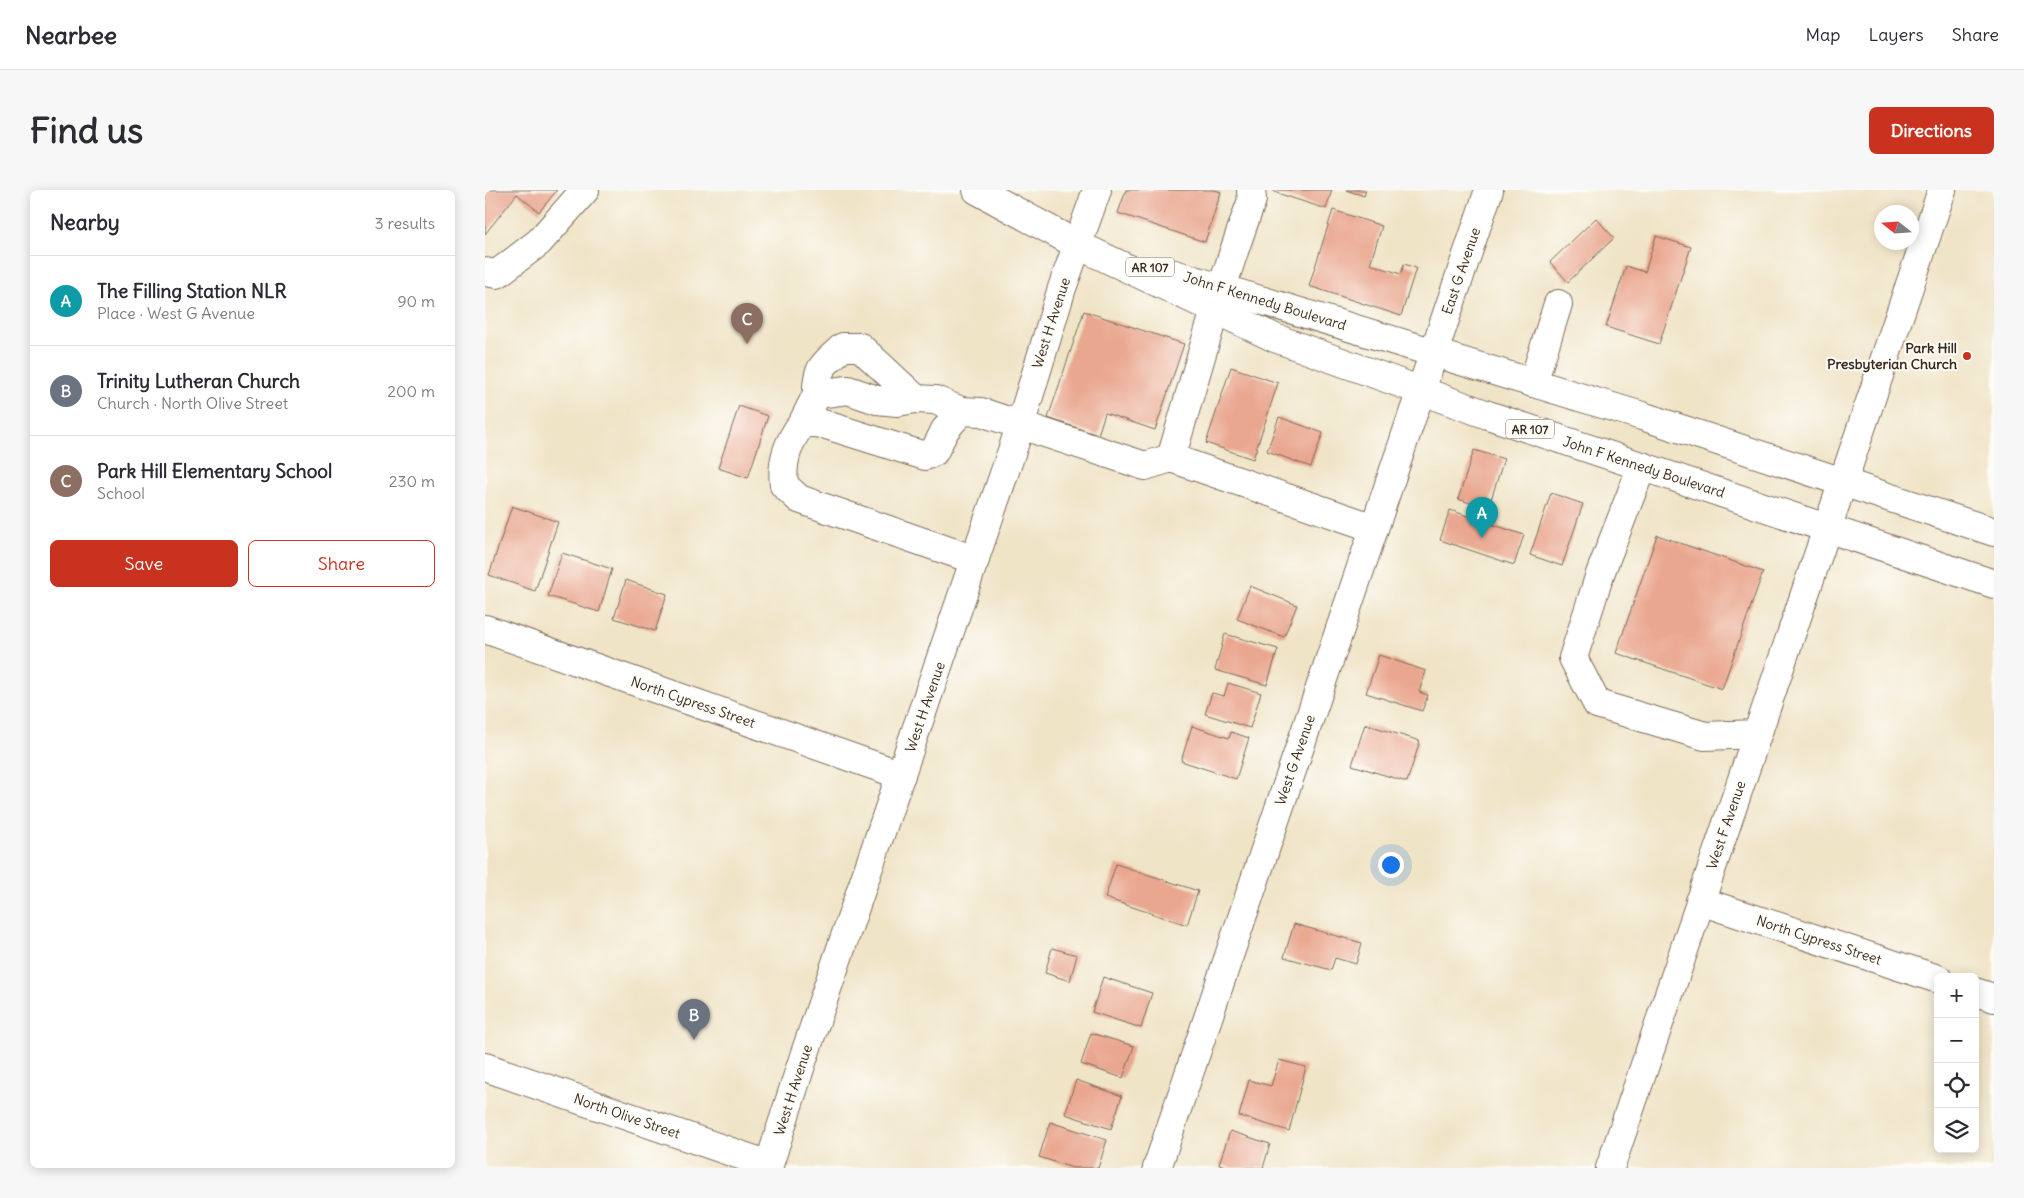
<!DOCTYPE html>
<html lang="en">
<head>
<meta charset="utf-8">
<style>
  body { margin:0; font-family:Delius,sans-serif; background:#f7f7f7; color:#2b2b33 }
  .controls { position:absolute; right:15px; bottom:15px; display:grid; overflow:hidden; border-radius:8px; box-shadow:0 2px 12px #0003 }
  .controls button { width:45px; height:45px; display:grid; place-items:center; padding:0; border:0; border-bottom:1px solid #e1e1e2; background:#fff; color:#2b2b33; font:25px sans-serif }
  .compass { position:absolute; left:1389px; top:15px; width:45px; height:45px; border-radius:50%; background:#fff; box-shadow:0 2px 12px #0003; rotate:287deg }
  .you { position:absolute; left:905px; top:674px; width:18px; height:18px; margin:-12px; border:4px solid #fff; border-radius:50%; background:#1a73e8; box-shadow:0 0 0 8px #1a73e833 }
  .badge { display:grid; place-items:center; width:32px; height:32px; border-radius:50%; background:#c8321e; color:#fff; font-size:16px; font-weight:700 }
  .pin { position:absolute; translate:-50% -41px; filter:drop-shadow(0 1px 2px #0008) }
  .pin::after { content:''; position:absolute; top:26px; width:18px; height:15px; background:inherit; clip-path:polygon(0 0,100% 0,50% 100%) }
  .list { margin:0; padding:0; list-style:none }
  h2 { display:flex; justify-content:space-between; align-items:center; height:65px; margin:0; padding:0 20px; font-size:21px }
  h2 small { font-size:16px; font-weight:400; color:#7c7c81 }
  .list li { display:grid; grid-template-columns:32px 1fr auto; gap:15px; align-items:center; box-sizing:border-box; height:90px; padding:0 20px; border-top:1px solid #e1e1e2 }
  .list b { display:block; font-size:19px; white-space:nowrap }
  .list p { margin:0; font-size:16px; white-space:nowrap; color:#7c7c81 }
  .list em { font-size:16px; font-style:normal; color:#7c7c81 }
  .actions { display:flex; gap:10px; padding:15px 20px }
  .actions a { flex:1; padding:11px 0; border:1px solid #c8321e; border-radius:8px; text-align:center; font-size:18px; color:#c8321e }
  .actions .main { background:#c8321e; color:#fff }
  .icon { flex:none; width:28px; height:28px; fill:none; stroke:currentColor; stroke-width:2; stroke-linecap:round; stroke-linejoin:round }
  .map { position:relative; flex:none; width:1509px; height:978px; overflow:hidden; border-radius:8px }
  header { display:flex; align-items:center; gap:30px; box-sizing:border-box; height:70px; padding:0 25px; background:#fff; border-bottom:1px solid #e1e1e2 }
  header strong { font-size:24px }
  nav { display:flex; gap:28px; margin-inline-start:auto; font-size:18px }
  .intro { display:flex; align-items:center; justify-content:space-between; box-sizing:border-box; height:120px; padding:0 30px }
  h1 { margin:0; font-size:35px }
  .button { padding:12px 22px; border-radius:8px; background:#c8321e; color:#fff; font-size:18px; font-weight:700 }
  main { display:flex; gap:30px; padding:0 30px }
  aside { flex:1; background:#fff; border-radius:8px; box-shadow:0 2px 12px #0003 }
  .map>svg:first-child { display:block }
  .building { fill:#eaa790 }
  .lines { fill:none; stroke-linecap:round; stroke-linejoin:round }
  .minor-casing { stroke:#7a6b59; stroke-width:30 }
  .major-casing { stroke:#7a6b59; stroke-width:30 }
  .minor { stroke:#fff; stroke-width:28 }
  .major { stroke:#fff; stroke-width:28 }
  .poi-dot { fill:#c8321e; stroke:#fdfcf7; stroke-width:2 }
  .labels { text-anchor:middle; dominant-baseline:central; stroke-width:4; stroke-linejoin:round; paint-order:stroke }
  .shield { fill:#fdfcf7; stroke:#75695f; stroke-width:1 }
  .shield-label { font-size:12px; font-weight:bold; fill:#3b2a1e }
  .street-label { font-size:14px; fill:#3b2a1e; stroke:#fdfcf7 }
  .poi-label { font-size:14px; font-weight:bold; fill:#3b2a1e; stroke:#fdfcf7; text-anchor:end }
</style>
</head>
<body>
<header>
<strong>Nearbee</strong>
<nav><a>Map</a><a>Layers</a><a>Share</a></nav>
</header>
<div class="intro"><h1>Find us</h1><a class="button">Directions</a></div>
<main>
<aside>
<h2>Nearby<small>3 results</small></h2>
<ul class="list">
<li><span class="badge" style="background:#0f9aa8">A</span><div><b>The Filling Station NLR</b><p>Place · West G Avenue</p></div><em>90 m</em></li>
<li><span class="badge" style="background:#6b7280">B</span><div><b>Trinity Lutheran Church</b><p>Church · North Olive Street</p></div><em>200 m</em></li>
<li><span class="badge" style="background:#8d6e63">C</span><div><b>Park Hill Elementary School</b><p>School</p></div><em>230 m</em></li>
</ul>
<div class="actions"><a class="main">Save</a><a>Share</a></div>
</aside>
<div class="map">
<svg width="1509" height="978" viewBox="0 0 1509 978">
  <rect width="100%" height="100%" fill="#fdfcf7"/>
  <filter id="ink" filterUnits="userSpaceOnUse"><feTurbulence type="fractalNoise" baseFrequency=".02" numOctaves="2"/><feDisplacementMap in="SourceGraphic" scale="10" xChannelSelector="R" yChannelSelector="G"/><feConvolveMatrix kernelMatrix="1 2 1 2 8 2 1 2 1" color-interpolation-filters="sRGB"/></filter>
  <filter id="wash" filterUnits="userSpaceOnUse"><feTurbulence type="fractalNoise" baseFrequency=".0096" numOctaves="4" result="noise"/><feDisplacementMap in="SourceGraphic" scale="20" xChannelSelector="R" yChannelSelector="G"/><feGaussianBlur stdDeviation="1.12" result="paint"/><feColorMatrix in="noise" values="0 0 0 0 0 0 0 0 0 0 0 0 0 0 0 0 0 1.4 0 .05"/><feComposite in="paint" operator="in"/></filter>
  <g filter="url(#wash)">
    <rect width="100%" height="100%" fill="#f0e4c7"/>
    <g id="blocks">
      <!-- building -->
      <g class="building">
        <polygon points="0,0 72,0 54,22 32,4 0,44"/>
        <polygon points="641,0 730,0 736,2 720,52 633,23"/>
        <polygon points="790,0 847,0 841,19 789,2"/>
        <polygon points="861,0 881,0 879,6"/>
        <polygon points="848,20 897,36 885,74 916,84 919,74 931,78 916,126 824,96"/>
        <polygon points="1111,28 1129,48 1083,92 1065,72"/>
        <polygon points="1171,46 1206,57 1174,154 1121,137 1141,76 1160,82"/>
        <polygon points="599,121 699,154 670,240 620,223 613,245 563,228"/>
        <polygon points="746,177 793,193 768,269 721,253"/>
        <polygon points="254,216 283,226 263,288 233,278"/>
        <polygon points="794,227 838,243 826,277 782,261"/>
        <polygon points="989,260 1019,269 1003,319 973,309"/>
        <polygon points="1066,303 1098,314 1077,376 1045,365"/>
        <polygon points="27,316 73,332 50,401 4,385"/>
        <polygon points="965,320 1039,345 1029,375 955,350"/>
        <polygon points="1172,345 1278,382 1237,499 1131,463"/>
        <polygon points="77,363 127,379 114,422 63,406"/>
        <polygon points="141,390 182,404 170,441 129,428"/>
        <polygon points="765,396 812,415 799,447 752,429"/>
        <polygon points="740,444 793,459 782,495 730,480"/>
        <polygon points="894,465 941,481 934,502 943,505 937,521 881,503"/>
        <polygon points="743,493 776,503 765,538 720,524 727,503 739,506"/>
        <polygon points="880,534 935,551 922,592 867,575"/>
        <polygon points="707,536 744,548 746,542 764,548 751,589 696,571"/>
        <polygon points="631,674 713,701 702,735 620,708"/>
        <polygon points="809,734 877,753 871,774 850,768 846,780 799,767"/>
        <polygon points="567,758 592,765 585,791 560,783"/>
        <polygon points="618,787 667,803 656,838 607,822"/>
        <polygon points="606,843 649,856 638,888 596,874"/>
        <polygon points="794,870 821,877 804,941 754,926 764,890 786,896"/>
        <polygon points="591,890 637,906 626,939 580,924"/>
        <polygon points="565,932 622,950 613,978 588,978 554,967"/>
        <polygon points="745,941 785,954 778,978 747,978 734,974"/>
      </g>
    </g>
  </g>
  <g filter="url(#ink)">
    <use href="#blocks" fill-opacity="0" stroke="#7a6b59" stroke-width="1"/>
    <g class="lines">
      <!-- minor casing -->
      <g class="minor-casing">
        <g id="minor">
          <polyline points="0,82 12,84 54,52 100,0"/>
          <polyline points="1048,193 1073,114"/>
          <path d="M 332,204 C 331,177 339,174 358,157 L 375,157 L 431,209"/>
          <path d="M 476,221 L 460,240 L 449,262 L 440,266 L 338,234 L 318,232 C 303,252 296,271 299,295 L 314,309 L 490,370"/>
          <polyline points="318,232 332,204 363,200 392,210 412,212 431,209 450,210 476,221 496,222 660,276 686,268 889,338"/>
          <path d="M 686,268 C 712,181 736,94 767,10 L 766,0"/>
          <polyline points="1157,276 1115,384 1088,468 1112,514 1220,546 1272,544"/>
          <polyline points="0,439 416,585"/>
          <polyline points="1215,711 1453,789"/>
          <polyline points="1490,802 1509,808"/>
          <polyline points="0,877 284,975"/>
          <polyline points="283,978 319,866 531,249 577,98 612,0"/>
          <polyline points="672,978 1004,0"/>
          <polyline points="1125,978 1457,0"/>
        </g>
      </g>
      <!-- major casing -->
      <g class="major-casing">
        <g id="major">
          <polyline points="492,0 593,55 790,148 1003,225 1509,394"/>
          <polyline points="686,83 1157,226 1509,342"/>
        </g>
      </g>
      <!-- minor -->
      <use href="#minor" class="minor"/>
      <!-- major -->
      <use href="#major" class="major"/>
    </g>
  </g>
  <!-- markers -->
  <circle class="poi-dot" cx="1482" cy="166" r="5"/>
  <g class="labels">
    <!-- shield labels -->
    <g class="shield">
      <rect x="641" y="67.5" width="48" height="19" rx="4"/>
      <rect x="1021" y="229.5" width="48" height="19" rx="4"/>
    </g>
    <g class="shield-label">
      <text x="665" y="77">AR 107</text>
      <text x="1045" y="239">AR 107</text>
    </g>
    <!-- street labels -->
    <g class="street-label">
      <text transform="translate(976 81) rotate(-71)">East G Avenue</text>
      <text transform="translate(780 111) rotate(17)">John F Kennedy Boulevard</text>
      <text transform="translate(566 133) rotate(-72)">West H Avenue</text>
      <text transform="translate(1159 277) rotate(18)">John F Kennedy Boulevard</text>
      <text transform="translate(208 512) rotate(19)">North Cypress Street</text>
      <text transform="translate(440 517) rotate(-71)">West H Avenue</text>
      <text transform="translate(810 570) rotate(-71)">West G Avenue</text>
      <text transform="translate(1241 635) rotate(-71)">West F Avenue</text>
      <text transform="translate(1334 750) rotate(18)">North Cypress Street</text>
      <text transform="translate(308 900) rotate(-72)">West H Avenue</text>
      <text transform="translate(142 926) rotate(19)">North Olive Street</text>
    </g>
    <!-- poi labels -->
    <g class="poi-label">
      <text x="1472" y="158">Park Hill<tspan x="1472" dy="16">Presbyterian Church</tspan></text>
    </g>
  </g>
</svg>
<div class="controls">
<button>+</button>
<button>−</button>
<button><svg class="icon" aria-label="locate" viewBox="0 0 24 24"><circle cx="12" cy="12" r="6"/><path d="M12 2v4M12 18v4M2 12h4M18 12h4"/></svg></button>
<button><svg class="icon" aria-label="layers" viewBox="0 0 24 24"><path d="M12 4l9 5-9 5-9-5zM3 14l9 5 9-5"/></svg></button>
</div>
<svg class="compass" viewBox="-18 -18 36 36"><path d="M0-13l5 13h-10z" fill="#e53935"/><path d="M0 13l5-13h-10z" fill="#7c7c81"/></svg>
<div class="you"></div>
<div class="pin badge" style="left:997px;top:348px;background:#0f9aa8">A</div>
<div class="pin badge" style="left:209px;top:850px;background:#6b7280">B</div>
<div class="pin badge" style="left:262px;top:154px;background:#8d6e63">C</div>
</div>
</main>
</body>
</html>
